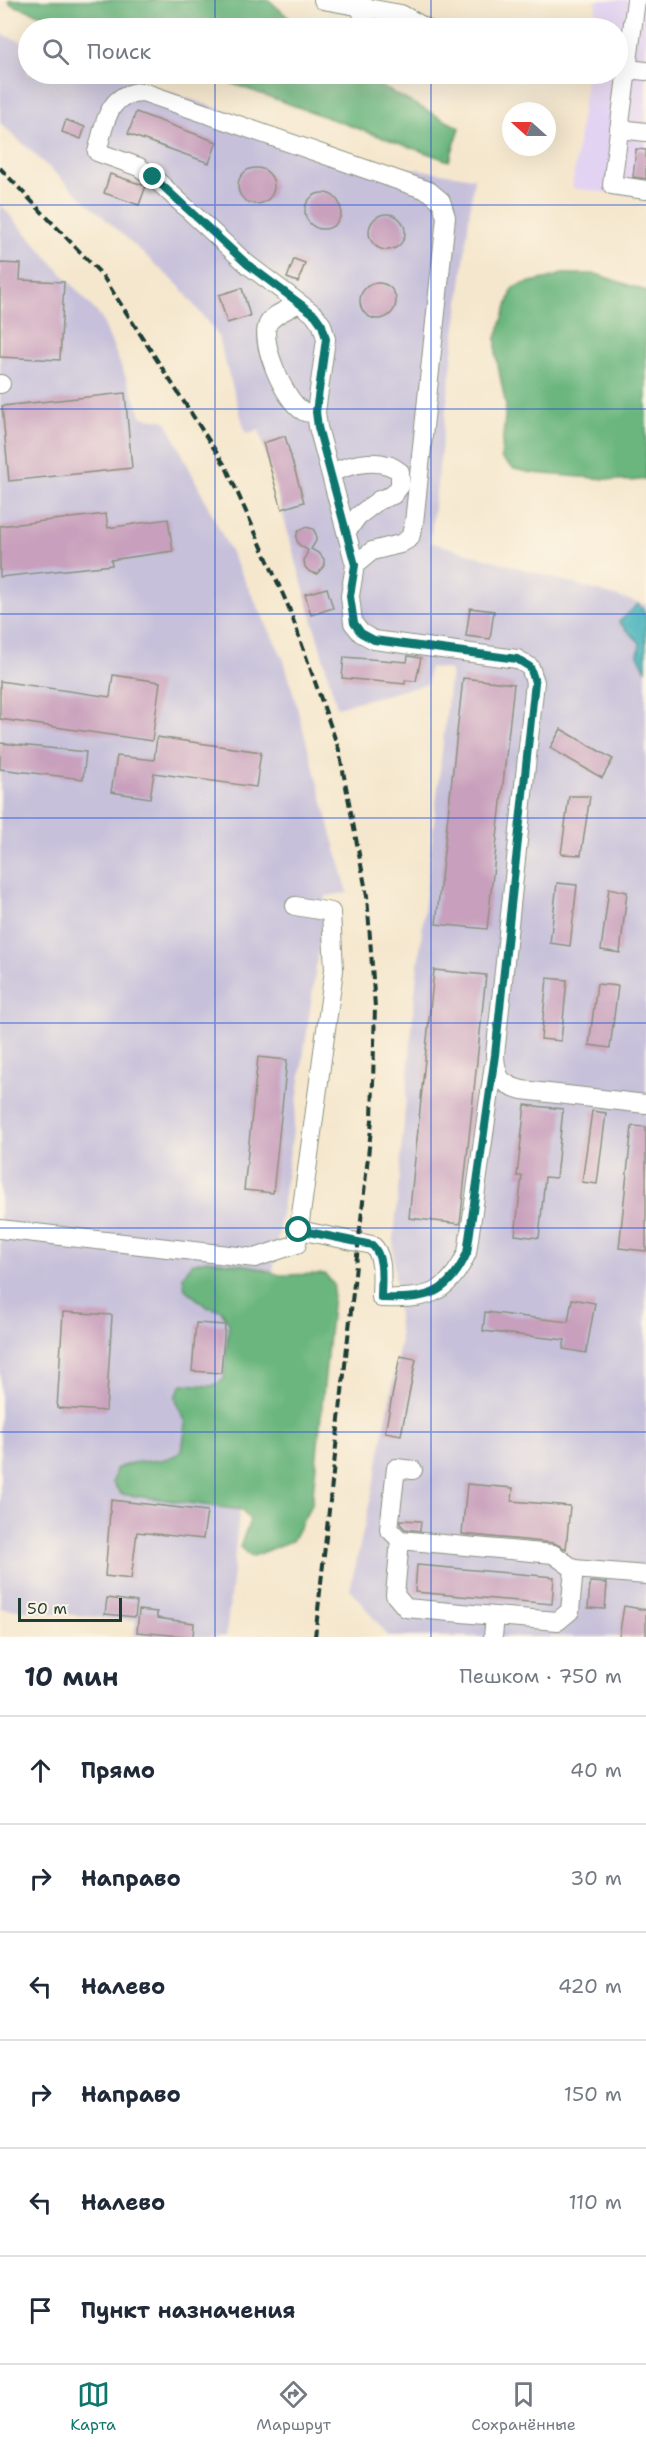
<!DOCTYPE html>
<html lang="ru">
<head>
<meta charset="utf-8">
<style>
  body { margin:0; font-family:"Shantell Sans",sans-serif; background:#f2f2f3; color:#1f2937 }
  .compass { position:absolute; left:502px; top:102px; width:54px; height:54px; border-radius:50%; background:#fff; box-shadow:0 6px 24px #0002; rotate:291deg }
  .scale { position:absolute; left:18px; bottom:15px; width:104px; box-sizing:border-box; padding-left:6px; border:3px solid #1f3d34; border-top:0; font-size:16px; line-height:21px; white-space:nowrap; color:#1f3d34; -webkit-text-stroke:4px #fcf5e5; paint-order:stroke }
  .stop { position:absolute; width:18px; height:18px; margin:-14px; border:4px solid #0f766e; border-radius:50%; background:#fff }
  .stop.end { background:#0f766e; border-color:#fff; box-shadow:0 2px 6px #0008 }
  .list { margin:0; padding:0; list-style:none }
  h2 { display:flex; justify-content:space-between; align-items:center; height:78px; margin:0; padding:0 24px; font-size:26px }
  h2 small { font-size:20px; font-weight:400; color:#747a83 }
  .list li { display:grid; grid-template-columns:39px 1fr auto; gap:18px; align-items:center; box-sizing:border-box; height:108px; padding:0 24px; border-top:2px solid #e0e1e3 }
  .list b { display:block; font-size:22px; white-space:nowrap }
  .list em { font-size:20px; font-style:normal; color:#747a83 }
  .icon { flex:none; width:33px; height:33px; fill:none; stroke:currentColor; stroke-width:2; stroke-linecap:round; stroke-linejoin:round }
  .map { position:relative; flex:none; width:646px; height:1637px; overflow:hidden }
  .search { position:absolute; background:#fff; box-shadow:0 6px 24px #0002; left:18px; right:18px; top:18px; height:66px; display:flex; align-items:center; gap:15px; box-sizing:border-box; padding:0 21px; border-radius:33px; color:#747a83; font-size:22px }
  .sheet { height:726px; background:#fff }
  nav { display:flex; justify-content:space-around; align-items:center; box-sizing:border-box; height:84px; border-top:2px solid #e0e1e3; background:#fff; font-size:16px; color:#747a83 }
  nav a { display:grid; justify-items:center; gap:3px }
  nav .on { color:#0f766e }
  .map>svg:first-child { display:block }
  .built { fill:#e3d3f2 }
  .industrial { fill:#c6c0da }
  .forest { fill:#6ab67e; stroke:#447a59; stroke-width:1.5 }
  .water { fill:#3fb0ba; stroke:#2f7677; stroke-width:1.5 }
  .building { fill:#c89fbc }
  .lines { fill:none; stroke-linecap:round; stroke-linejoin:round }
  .minor-casing { stroke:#8a9280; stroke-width:20 }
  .minor { stroke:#fff; stroke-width:18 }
  .rail { stroke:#1f3d34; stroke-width:4; stroke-dasharray:9 4.5; stroke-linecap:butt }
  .route { stroke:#0f766e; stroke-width:8 }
  .grid { fill:none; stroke:#1d4ed8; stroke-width:1.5; stroke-opacity:0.55 }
</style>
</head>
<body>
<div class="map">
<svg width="646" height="1637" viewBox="0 0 646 1637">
  <rect width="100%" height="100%" fill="#fcf5e5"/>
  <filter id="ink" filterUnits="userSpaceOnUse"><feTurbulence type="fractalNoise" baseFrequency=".0167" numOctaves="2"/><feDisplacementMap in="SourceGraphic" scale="12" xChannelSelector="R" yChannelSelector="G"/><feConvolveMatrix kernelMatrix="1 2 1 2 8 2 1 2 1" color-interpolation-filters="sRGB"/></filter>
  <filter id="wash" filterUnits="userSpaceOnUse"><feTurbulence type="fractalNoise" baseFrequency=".008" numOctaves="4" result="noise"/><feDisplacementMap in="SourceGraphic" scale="24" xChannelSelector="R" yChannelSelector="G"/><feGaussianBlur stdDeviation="1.35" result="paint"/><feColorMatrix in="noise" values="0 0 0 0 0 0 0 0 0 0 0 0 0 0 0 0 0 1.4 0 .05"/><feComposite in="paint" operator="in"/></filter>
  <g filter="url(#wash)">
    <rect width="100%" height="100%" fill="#f5e7cd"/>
    <!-- built -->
    <polygon class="built" points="597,0 646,0 646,198 572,188 587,74 618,74 618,28 593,28"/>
    <!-- industrial -->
    <g class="industrial">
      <polygon points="0,34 28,43 28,74 116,74 383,164 474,178 430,542 646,605 646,1637 389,1637 350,1589 376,1474 400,1343 393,1250 415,993 451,670 429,667 427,684 337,707 259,430 246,434 217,334 179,286 0,123"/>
      <polygon points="0,204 101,317 142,417 166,421 284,660 348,893 326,896 239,1514 226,1637 134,1635 136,1621 0,1608"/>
    </g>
    <!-- forest -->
    <g class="forest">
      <polygon points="8,0 269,0 300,28 79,28 10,4"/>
      <polygon points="205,74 358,74 460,128 449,161"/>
      <path d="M 562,274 L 596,274 L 646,291 L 646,479 L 631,481 L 532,473 L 514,469 L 501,458 L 506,406 L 496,355 L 496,338 L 513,288 C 529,280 545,281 562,274 Z"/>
      <path d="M 207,1260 L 252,1266 L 280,1275 L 325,1274 L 334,1285 L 312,1504 L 292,1541 L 251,1557 L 240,1547 L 250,1520 L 242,1510 L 121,1494 L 113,1483 L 116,1469 C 139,1456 160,1467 182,1451 L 186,1423 L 175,1397 L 182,1384 L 212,1386 L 224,1380 L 229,1323 L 221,1310 L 207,1307 L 185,1289 L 183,1276 L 192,1264 Z"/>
    </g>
    <!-- water -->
    <polygon class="water" points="638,604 646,614 646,670 638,655 640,643 619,622"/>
    <g id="blocks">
      <!-- building -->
      <g class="building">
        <polygon points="136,112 217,142 209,163 128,134"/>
        <polygon points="66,120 85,127 81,139 62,132"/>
        <polygon points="636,149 646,150 646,179 633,177"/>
        <circle cx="256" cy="186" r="18"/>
        <polygon points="110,174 146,186 139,205 104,193"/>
        <circle cx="323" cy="211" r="18"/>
        <circle cx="387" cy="232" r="18"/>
        <polygon points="294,259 305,263 298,282 287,278"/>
        <polygon points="0,263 21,264 20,280 64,282 60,360 0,357"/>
        <circle cx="378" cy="301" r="18"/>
        <polygon points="242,288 250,316 227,323 219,295"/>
        <polygon points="125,393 132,468 9,481 2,406"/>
        <polygon points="285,436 304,502 282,509 263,443"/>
        <polygon points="106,514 108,528 168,519 173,551 111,560 112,565 0,577 0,526"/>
        <polygon points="306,527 313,529 316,534 316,541 311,549 320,554 324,559 324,566 317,574 310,572 305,567 304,560 308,550 299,545 296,538 298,531"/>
        <polygon points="327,588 333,608 311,615 305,594"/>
        <polygon points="470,608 494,611 490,639 466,636"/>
        <polygon points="408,656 421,658 416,681 405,680 405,684 342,678 344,657 407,662"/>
        <polygon points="113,675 160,682 152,741 0,719 0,681 110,697"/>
        <polygon points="463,678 514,684 487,929 436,924"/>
        <polygon points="561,729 613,759 602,778 550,748"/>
        <polygon points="157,737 261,752 256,787 154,773 150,798 111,792 117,756 154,760"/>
        <polygon points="0,743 86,752 83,779 0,769"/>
        <polygon points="569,796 590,796 581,855 561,854"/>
        <polygon points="557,883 577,885 570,946 550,943"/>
        <polygon points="609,888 627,892 620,953 601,950"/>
        <polygon points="434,970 486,975 460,1224 409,1218"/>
        <polygon points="547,978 567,980 561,1041 541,1039"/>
        <polygon points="597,984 618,986 610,1048 589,1045"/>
        <polygon points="258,1057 287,1060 273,1193 244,1190"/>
        <polygon points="525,1105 563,1109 556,1178 545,1177 539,1238 515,1235 522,1176 517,1176"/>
        <polygon points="592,1111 606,1113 597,1184 582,1182"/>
        <polygon points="632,1126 646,1127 646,1251 619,1248"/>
        <polygon points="572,1299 595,1303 586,1353 563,1349 565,1340 483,1331 485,1312 568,1322"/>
        <polygon points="63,1312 112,1315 106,1411 57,1408"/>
        <polygon points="196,1323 225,1325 221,1373 192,1371"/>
        <polygon points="400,1356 416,1359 401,1435 385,1432"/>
        <polygon points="467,1484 513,1488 512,1501 570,1506 566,1549 554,1543 462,1534"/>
        <polygon points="111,1500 207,1511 203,1539 137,1532 131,1579 105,1576"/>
        <polygon points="401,1520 421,1521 420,1531 405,1529 401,1525"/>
        <polygon points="417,1565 554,1577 552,1604 415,1592"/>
        <polygon points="590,1582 607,1583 605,1609 588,1608"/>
        <polygon points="107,1598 137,1602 135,1617 105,1614"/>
        <polygon points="624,1606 646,1610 646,1637 619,1637"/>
        <polygon points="139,1610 157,1612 157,1618 194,1623 193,1637 137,1632"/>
      </g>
    </g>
  </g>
  <g filter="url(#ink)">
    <use href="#blocks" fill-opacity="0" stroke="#8a9280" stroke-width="1.5"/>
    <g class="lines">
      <!-- minor casing -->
      <g class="minor-casing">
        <g id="minor">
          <polyline points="323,0 401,14 426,28"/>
          <polyline points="636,0 612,185 646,190"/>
          <polyline points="361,11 369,28"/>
          <polyline points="627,69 646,71"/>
          <polyline points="619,129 646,132"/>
          <path d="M 298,303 C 289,310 274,313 268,324 C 259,341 285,402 303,411 C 307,414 312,412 316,412"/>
          <polyline points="0,384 1,384"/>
          <path d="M 331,473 C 351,464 381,456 400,472 L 400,486 L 393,495 L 379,500 L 358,516 L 347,531"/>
          <path d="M 355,565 L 372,551 L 400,544 L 410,538 L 414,523 L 446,217 L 441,201 L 429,191 L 143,92 C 107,92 105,124 97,152 L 139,167 L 153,177 L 247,264 L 315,315 L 322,325 L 326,339 L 316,412 L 318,427 L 355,565 L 350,596 L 353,623 L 361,633 L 374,640 L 517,659 L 530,667 L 535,682 L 495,1055 C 496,1077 500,1084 522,1090 L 646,1104"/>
          <polyline points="0,1229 255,1258 297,1244 334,970 331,912 295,906"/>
          <path d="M 299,1230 L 372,1245 C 385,1256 381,1281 381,1298 C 425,1299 447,1297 467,1253 L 494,1064"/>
          <polyline points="400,1540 389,1529 396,1468 413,1470"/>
          <polyline points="495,1616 406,1608 395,1595 400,1540 553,1554 574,1569"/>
          <polyline points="493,1637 495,1616 558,1621 570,1611 574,1569 646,1575"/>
        </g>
      </g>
      <!-- minor -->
      <use href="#minor" class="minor"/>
      <!-- rail -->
      <polyline class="rail" points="0,168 102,275 226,467 289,608 339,750 367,896 375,1007 372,1120 315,1637"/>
    </g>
  </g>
  <g class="lines" filter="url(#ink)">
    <!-- route -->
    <path class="route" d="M 153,177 L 247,264 L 315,315 L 322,325 L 326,339 L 316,412 L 318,427 L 355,565 L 350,596 L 354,623 L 361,633 L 374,640 L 517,659 L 530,667 L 535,682 L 495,1055 L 467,1253 C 447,1297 426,1299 381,1298 C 381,1281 385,1257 372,1245 L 299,1230"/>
  </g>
  <!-- grid -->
  <path class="grid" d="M 215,0 L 215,28M 431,0 L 431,28M 215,74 L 215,1637M 431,74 L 431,1637M 0,205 L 646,205M 0,409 L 646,409M 0,614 L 646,614M 0,818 L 646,818M 0,1023 L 646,1023M 0,1228 L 646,1228M 0,1432 L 646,1432"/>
</svg>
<svg class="compass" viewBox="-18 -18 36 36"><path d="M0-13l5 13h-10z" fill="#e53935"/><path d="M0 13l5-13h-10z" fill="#747a83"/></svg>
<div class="scale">50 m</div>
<div class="stop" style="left:299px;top:1230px"></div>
<div class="stop end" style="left:153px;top:177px"></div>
<div class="search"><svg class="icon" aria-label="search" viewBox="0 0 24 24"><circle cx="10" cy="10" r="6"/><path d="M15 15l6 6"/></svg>Поиск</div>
</div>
<section class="sheet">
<h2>10 мин<small>Пешком · 750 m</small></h2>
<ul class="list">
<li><svg class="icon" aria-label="ahead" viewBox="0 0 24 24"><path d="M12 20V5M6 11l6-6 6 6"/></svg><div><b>Прямо</b></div><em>40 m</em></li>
<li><svg class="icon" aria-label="right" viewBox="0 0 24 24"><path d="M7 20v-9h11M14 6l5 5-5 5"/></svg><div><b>Направо</b></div><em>30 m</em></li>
<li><svg class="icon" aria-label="left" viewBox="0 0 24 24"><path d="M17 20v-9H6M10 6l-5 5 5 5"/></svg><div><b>Налево</b></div><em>420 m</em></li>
<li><svg class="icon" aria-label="right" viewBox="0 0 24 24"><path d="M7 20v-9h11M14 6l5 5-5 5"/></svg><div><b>Направо</b></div><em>150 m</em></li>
<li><svg class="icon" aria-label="left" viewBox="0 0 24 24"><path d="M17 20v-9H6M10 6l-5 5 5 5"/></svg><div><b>Налево</b></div><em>110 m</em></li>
<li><svg class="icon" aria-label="arrive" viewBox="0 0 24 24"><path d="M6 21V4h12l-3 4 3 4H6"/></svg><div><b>Пункт назначения</b></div></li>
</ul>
</section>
<nav>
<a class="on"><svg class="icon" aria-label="map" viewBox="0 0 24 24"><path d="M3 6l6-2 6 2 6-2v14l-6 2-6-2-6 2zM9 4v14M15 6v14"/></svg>Карта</a>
<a><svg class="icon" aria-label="directions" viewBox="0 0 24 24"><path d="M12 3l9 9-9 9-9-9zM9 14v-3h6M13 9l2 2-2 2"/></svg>Маршрут</a>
<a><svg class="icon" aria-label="saved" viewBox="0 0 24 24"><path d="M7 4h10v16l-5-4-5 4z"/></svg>Сохранённые</a>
</nav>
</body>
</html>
